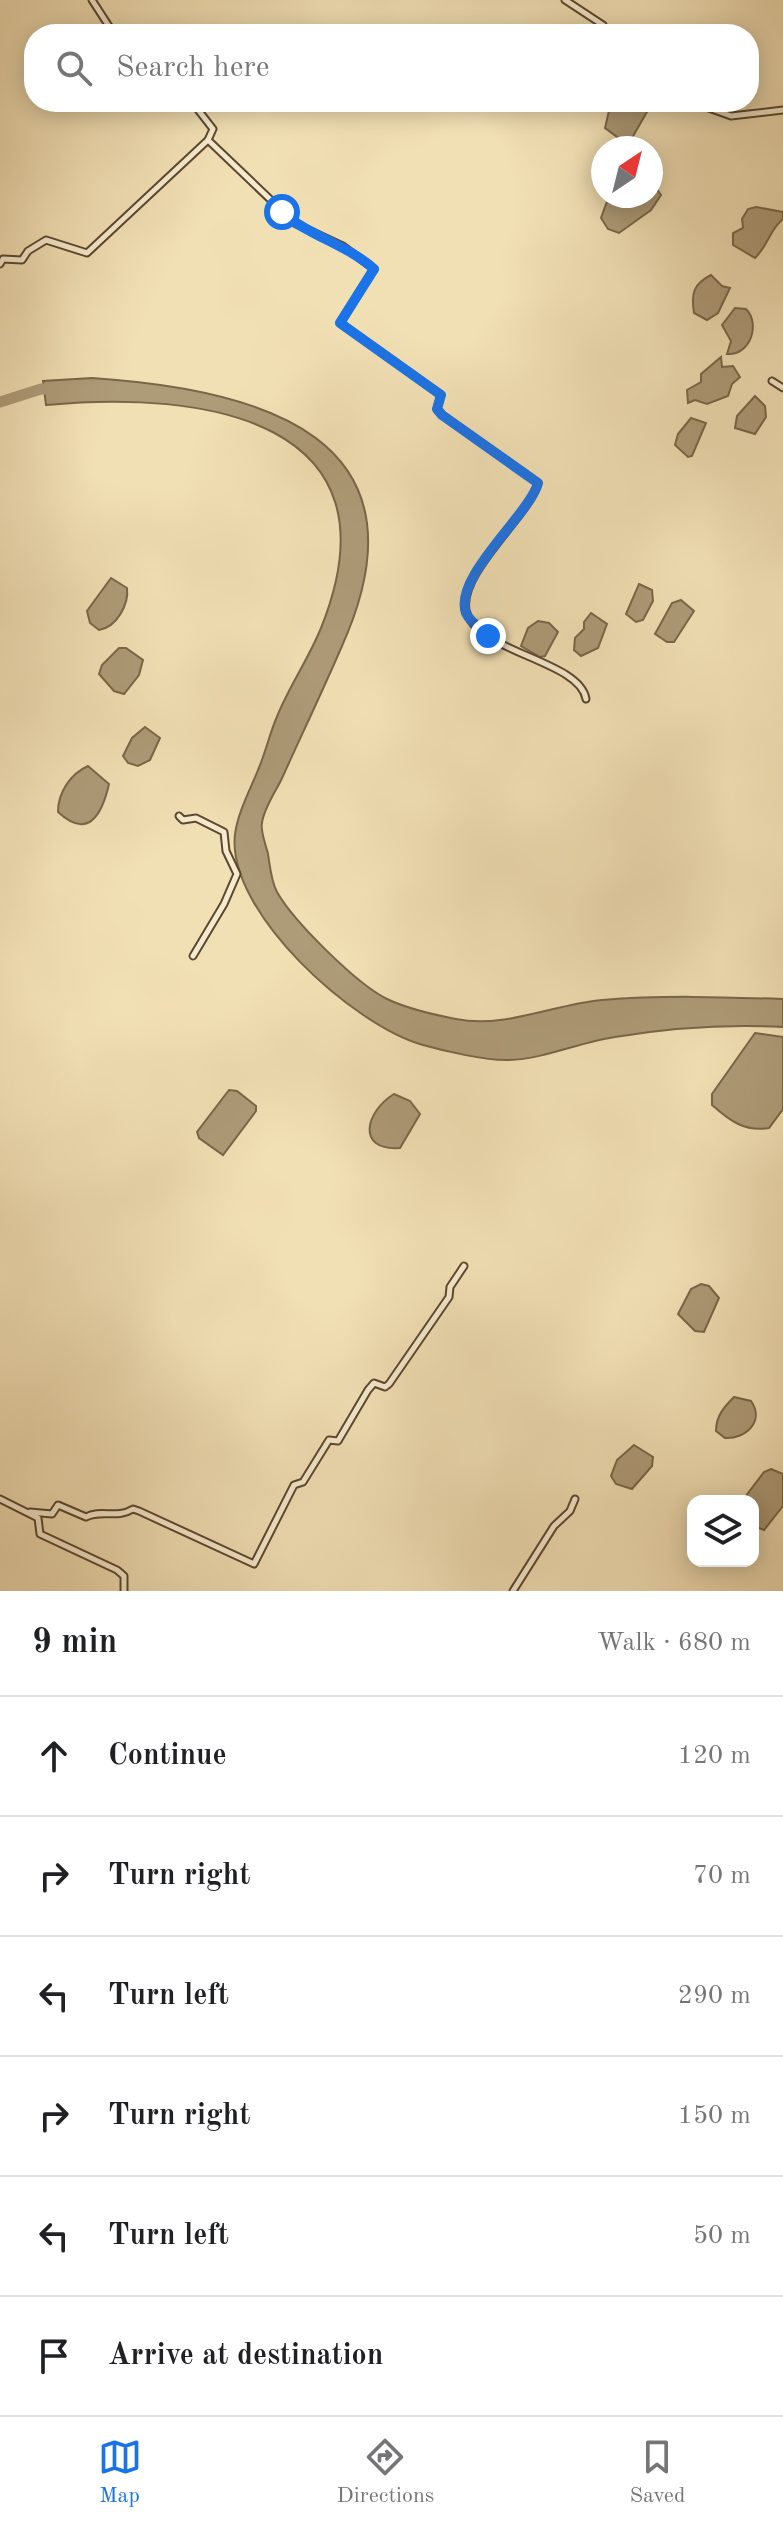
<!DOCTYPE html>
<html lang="en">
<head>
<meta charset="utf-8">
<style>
  body { margin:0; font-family:"Old Standard TT",serif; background:#f6f6f6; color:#202124 }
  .controls { position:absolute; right:24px; bottom:24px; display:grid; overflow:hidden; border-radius:16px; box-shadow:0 4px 20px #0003 }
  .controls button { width:72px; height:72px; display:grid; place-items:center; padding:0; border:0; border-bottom:2px solid #e0e0e0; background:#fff; color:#202124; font:40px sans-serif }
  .compass { position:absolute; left:591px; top:136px; width:72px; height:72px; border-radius:50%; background:#fff; box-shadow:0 4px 20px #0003; rotate:35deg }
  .stop { position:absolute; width:24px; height:24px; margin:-18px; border:6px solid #1a73e8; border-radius:50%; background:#fff }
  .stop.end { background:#1a73e8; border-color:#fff; box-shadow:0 2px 8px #0008 }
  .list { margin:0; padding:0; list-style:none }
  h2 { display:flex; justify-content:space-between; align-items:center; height:104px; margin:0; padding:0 32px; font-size:34px }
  h2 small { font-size:26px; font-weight:400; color:#757577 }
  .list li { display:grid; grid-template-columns:52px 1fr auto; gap:24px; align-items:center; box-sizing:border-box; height:120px; padding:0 32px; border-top:2px solid #e0e0e0 }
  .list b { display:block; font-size:30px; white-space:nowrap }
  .list em { font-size:26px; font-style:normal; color:#757577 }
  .icon { flex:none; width:44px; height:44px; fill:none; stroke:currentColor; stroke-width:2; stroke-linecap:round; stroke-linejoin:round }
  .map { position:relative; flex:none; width:783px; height:1591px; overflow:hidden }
  .search { position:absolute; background:#fff; box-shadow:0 4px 20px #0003; left:24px; right:24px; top:24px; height:88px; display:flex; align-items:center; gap:20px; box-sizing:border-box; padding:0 28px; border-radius:32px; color:#757577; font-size:30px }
  .sheet { height:824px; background:#fff }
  nav { display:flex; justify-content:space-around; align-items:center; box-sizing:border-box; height:112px; border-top:2px solid #e0e0e0; background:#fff; font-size:22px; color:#757577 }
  nav a { display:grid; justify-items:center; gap:4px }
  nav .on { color:#1a73e8 }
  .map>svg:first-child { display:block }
  .water { fill:#ae9b78; stroke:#796648; stroke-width:2 }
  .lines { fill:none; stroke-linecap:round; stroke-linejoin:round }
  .river { stroke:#ae9b78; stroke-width:11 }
  .street-casing { stroke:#5b482e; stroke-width:9 }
  .street { stroke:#f7ebcf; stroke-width:5 }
  .route { stroke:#1a73e8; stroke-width:10 }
</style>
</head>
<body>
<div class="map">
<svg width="783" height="1591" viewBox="0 0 783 1591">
  <rect width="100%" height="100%" fill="#f2e0b5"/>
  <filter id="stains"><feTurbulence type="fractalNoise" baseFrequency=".0025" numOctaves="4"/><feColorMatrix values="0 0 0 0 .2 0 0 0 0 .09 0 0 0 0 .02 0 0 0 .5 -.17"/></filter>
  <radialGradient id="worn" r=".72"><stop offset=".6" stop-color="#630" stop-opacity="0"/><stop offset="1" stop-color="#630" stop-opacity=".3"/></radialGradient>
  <!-- water -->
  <g class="water">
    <polygon points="611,102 651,105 628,145 605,128"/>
    <polygon points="651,181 661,195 651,210 619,233 608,229 601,218 609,196 651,196"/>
    <path d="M 756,207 L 783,212 L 783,219 C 770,229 768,246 755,258 L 733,245 L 733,233 L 743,228 L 742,219 L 748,209 Z"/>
    <path d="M 711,275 L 722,286 L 730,288 L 718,313 L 707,320 L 694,313 C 691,294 693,284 711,275 Z"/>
    <path d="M 735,308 L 746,309 C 761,324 750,356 727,354 L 731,341 L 722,325 Z"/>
    <polygon points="721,357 722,367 733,366 740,377 732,384 728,396 707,404 695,400 688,403 687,390 701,382 701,374"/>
    <path d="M 92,378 C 259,389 436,436 342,646 C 323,690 303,732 283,776 C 277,790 264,807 262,823 C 260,831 266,845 268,854 C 270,866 271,881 277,892 C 294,922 357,984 387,999 C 406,1008 435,1015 456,1019 C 505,1029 554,1004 602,1000 C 662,995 723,997 783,999 L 783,1027 C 728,1024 669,1028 615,1037 C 580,1042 544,1059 509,1060 C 487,1061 444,1051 423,1045 C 354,1026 226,912 235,834 C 238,812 250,790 258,770 C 265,754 269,736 276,719 C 288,688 308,660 321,628 C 405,419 202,390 46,405 L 43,381 Z"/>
    <polygon points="755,396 765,406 766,417 755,434 735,428 737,416"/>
    <polygon points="691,418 706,423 692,456 688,457 675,445 678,434"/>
    <path d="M 111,578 L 127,588 C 129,604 117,627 99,630 L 90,623 L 87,611 Z"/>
    <polygon points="639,584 652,590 653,601 643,620 636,622 626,614"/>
    <polygon points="681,600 694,611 674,642 667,642 655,634 672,603"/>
    <polygon points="591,613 607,624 598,648 581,656 574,650 575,638 584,629 584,622"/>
    <polygon points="538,621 549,623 558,632 545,656 540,657 521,646 528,628"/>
    <polygon points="119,648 126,648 143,660 139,675 124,694 114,691 99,674 102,665"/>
    <polygon points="145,727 160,738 150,760 138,766 128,763 123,756 132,738"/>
    <path d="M 88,766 L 109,784 C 102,815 88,840 58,812 C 58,793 70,774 88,766 Z"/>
    <path d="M 755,1033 L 783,1037 L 783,1109 L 769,1128 C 745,1132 730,1121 712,1105 L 712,1094 Z"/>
    <polygon points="229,1090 237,1091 256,1106 256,1111 223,1155 199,1138 197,1132"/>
    <path d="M 394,1094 L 410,1101 L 420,1114 L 400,1148 C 355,1151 366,1111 394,1094 Z"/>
    <polygon points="701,1284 709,1286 719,1298 704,1332 695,1331 678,1314 691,1289"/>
    <path d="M 734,1397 L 751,1401 C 765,1421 746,1439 725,1438 L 716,1431 C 716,1416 724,1407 734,1397 Z"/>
    <polygon points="634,1445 653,1457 652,1466 632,1489 616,1484 611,1476 617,1460"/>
    <polygon points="771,1469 783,1474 783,1506 764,1530 753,1526 753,1501 742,1501 764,1472"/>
  </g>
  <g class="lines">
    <!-- river -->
    <polyline class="river" points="0,402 41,389 59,389"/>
    <!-- street casing -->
    <g class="street-casing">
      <g id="street">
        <polyline points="92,0 114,34"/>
        <polyline points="565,0 603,25 609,34"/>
        <polyline points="692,102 731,116 783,110"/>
        <path d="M 208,140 L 296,224 L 343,246 L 374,269 L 340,323 L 441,395 L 437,409 L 442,415 L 538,483 C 531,514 459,572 466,610 C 474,652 580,660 586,699"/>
        <polyline points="0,264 3,259 22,260 28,251 46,240 87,253 208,140 213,129 192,102"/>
        <polyline points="772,381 783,388"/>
        <polyline points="179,816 183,820 196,818 224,832 226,851 237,874 224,904 193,956"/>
        <polyline points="0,1499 38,1518 40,1534 117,1570 124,1576 124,1591"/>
        <path d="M 30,1512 L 52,1514 L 58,1505 L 86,1517 C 101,1509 117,1519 133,1509 L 139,1511 L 254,1564 L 294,1485 L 303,1482 L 329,1440 L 338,1441 L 368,1390 L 374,1383 L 385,1387 L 389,1384 L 449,1297 L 450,1287 L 464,1266"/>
        <polyline points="513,1591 554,1526 570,1511 575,1499"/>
      </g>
    </g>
    <!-- street -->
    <use href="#street" class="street"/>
  </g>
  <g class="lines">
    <!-- route -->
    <path class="route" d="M 282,212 C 309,236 346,244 374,269 L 340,323 L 441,395 L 437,409 L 442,415 L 538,483 C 530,514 453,577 466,613 C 470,622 481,629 488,636"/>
  </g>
  <rect width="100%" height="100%" filter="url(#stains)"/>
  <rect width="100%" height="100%" fill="url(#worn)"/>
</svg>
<div class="controls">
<button><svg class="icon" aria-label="layers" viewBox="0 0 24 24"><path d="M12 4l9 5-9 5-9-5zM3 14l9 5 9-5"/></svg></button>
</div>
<svg class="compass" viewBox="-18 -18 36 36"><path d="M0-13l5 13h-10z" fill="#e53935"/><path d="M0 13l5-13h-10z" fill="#757577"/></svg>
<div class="stop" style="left:282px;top:212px"></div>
<div class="stop end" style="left:488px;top:636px"></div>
<div class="search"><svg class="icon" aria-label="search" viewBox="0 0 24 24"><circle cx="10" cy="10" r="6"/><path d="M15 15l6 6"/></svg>Search here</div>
</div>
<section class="sheet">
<h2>9 min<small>Walk · 680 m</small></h2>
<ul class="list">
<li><svg class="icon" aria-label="ahead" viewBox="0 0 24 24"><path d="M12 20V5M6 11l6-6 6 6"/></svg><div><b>Continue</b></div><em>120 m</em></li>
<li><svg class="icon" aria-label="right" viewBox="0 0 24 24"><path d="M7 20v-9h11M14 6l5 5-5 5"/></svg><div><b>Turn right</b></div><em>70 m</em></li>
<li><svg class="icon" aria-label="left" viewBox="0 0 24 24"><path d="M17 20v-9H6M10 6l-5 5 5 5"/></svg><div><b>Turn left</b></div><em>290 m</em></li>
<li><svg class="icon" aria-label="right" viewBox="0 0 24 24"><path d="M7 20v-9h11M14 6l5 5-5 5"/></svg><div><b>Turn right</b></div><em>150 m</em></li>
<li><svg class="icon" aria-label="left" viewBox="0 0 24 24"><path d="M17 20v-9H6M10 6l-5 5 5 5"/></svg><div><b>Turn left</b></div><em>50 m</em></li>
<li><svg class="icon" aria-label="arrive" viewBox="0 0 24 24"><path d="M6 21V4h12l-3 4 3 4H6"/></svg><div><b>Arrive at destination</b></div></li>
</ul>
</section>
<nav>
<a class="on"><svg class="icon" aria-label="map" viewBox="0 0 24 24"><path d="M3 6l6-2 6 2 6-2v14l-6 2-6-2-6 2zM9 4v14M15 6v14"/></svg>Map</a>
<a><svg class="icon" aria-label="directions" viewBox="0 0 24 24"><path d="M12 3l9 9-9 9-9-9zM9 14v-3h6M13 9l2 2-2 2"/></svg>Directions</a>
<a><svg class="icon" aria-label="saved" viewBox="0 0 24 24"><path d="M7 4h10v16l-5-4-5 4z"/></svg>Saved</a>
</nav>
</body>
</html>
